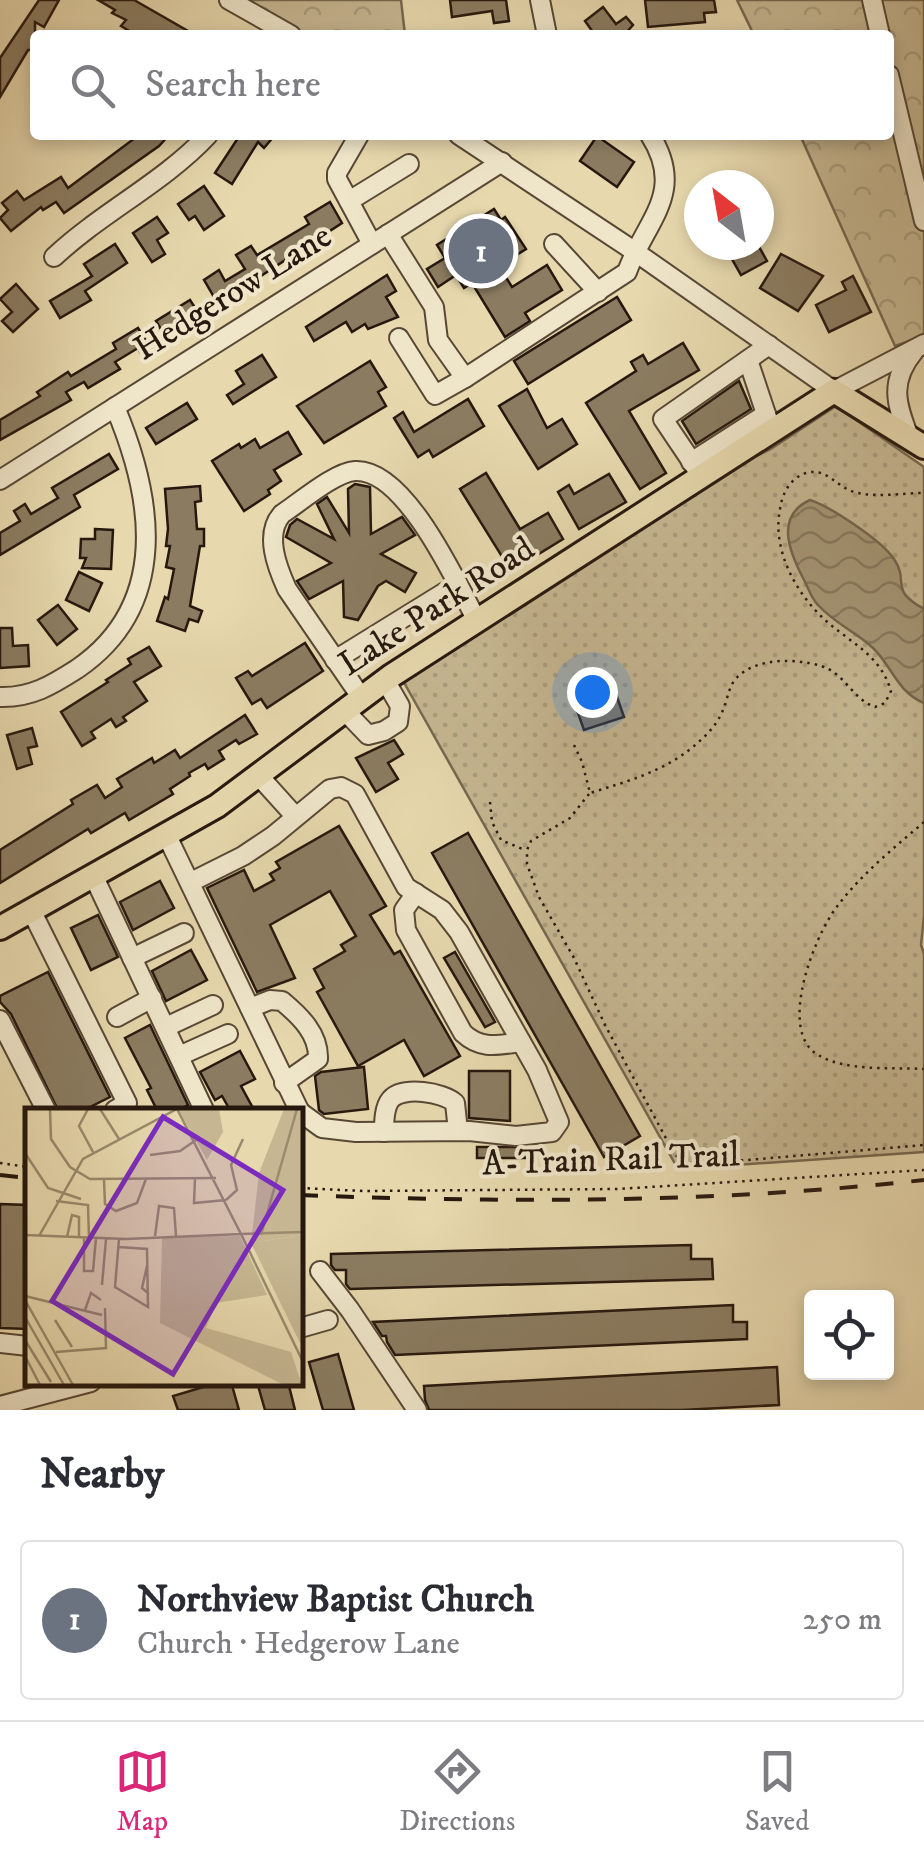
<!DOCTYPE html>
<html lang="en">
<head>
<meta charset="utf-8">
<style>
  body { margin:0; font-family:"IM FELL DW Pica",serif; background:#f7f7f7; color:#2b2b33 }
  .controls { position:absolute; right:30px; bottom:30px; display:grid; overflow:hidden; border-radius:10px; box-shadow:0 5px 15px #0003 }
  .controls button { width:90px; height:90px; display:grid; place-items:center; padding:0; border:0; border-bottom:2px solid #e1e1e2; background:#fff; color:#2b2b33; font:50px sans-serif }
  .compass { position:absolute; left:684px; top:170px; width:90px; height:90px; border-radius:50%; background:#fff; box-shadow:0 5px 15px #0003; rotate:329deg }
  .you { position:absolute; left:592px; top:692px; width:35px; height:35px; margin:-25px; border:8px solid #fff; border-radius:50%; background:#1a73e8; box-shadow:0 0 0 15px #1a73e833 }
  .badge { display:grid; place-items:center; width:65px; height:65px; border-radius:50%; background:#db2777; color:#fff; font-size:32px; font-weight:700 }
  .pin { position:absolute; translate:-50% -50%; border:5px solid #fff; box-shadow:0 2px 10px #0006 }
  .list { margin:0; padding:0; list-style:none }
  h2 { display:flex; justify-content:space-between; align-items:center; height:130px; margin:0; padding:0 40px; font-size:42px }
  h2 small { font-size:32px; font-weight:400; color:#7c7c81 }
  .list li { display:grid; grid-template-columns:65px 1fr auto; gap:30px; align-items:center; box-sizing:border-box; height:160px; margin:0 20px 20px; padding:0 20px; border:2px solid #e1e1e2; border-radius:10px }
  .list b { display:block; font-size:38px; white-space:nowrap }
  .list p { margin:0; font-size:32px; white-space:nowrap; color:#7c7c81 }
  .list em { font-size:32px; font-style:normal; color:#7c7c81 }
  .icon { flex:none; width:55px; height:55px; fill:none; stroke:currentColor; stroke-width:2; stroke-linecap:round; stroke-linejoin:round }
  .map { position:relative; flex:none; width:924px; height:1410px; overflow:hidden }
  .search { position:absolute; background:#fff; box-shadow:0 5px 15px #0003; left:30px; right:30px; top:30px; height:110px; display:flex; align-items:center; gap:25px; box-sizing:border-box; padding:0 35px; border-radius:10px; color:#7c7c81; font-size:38px }
  .sheet { height:310px; background:#fff }
  nav { display:flex; justify-content:space-around; align-items:center; box-sizing:border-box; height:140px; border-top:2px solid #e1e1e2; background:#fff; font-size:28px; color:#7c7c81 }
  nav a { display:grid; justify-items:center; gap:5px }
  nav .on { color:#db2777 }
  .map>svg:first-child { display:block }
  .grass { fill:url(#grass-dots); stroke:#766850; stroke-width:2.5 }
  .park { fill:url(#park-crowns); stroke:#766850; stroke-width:2.5 }
  .water { fill:url(#water-waves); stroke:#73644d; stroke-width:2.5 }
  .building { fill:#8b7c61; stroke:#27180f; stroke-width:2.5 }
  .lines { fill:none; stroke-linecap:round; stroke-linejoin:round }
  .minor-casing { stroke:#574836; stroke-width:22 }
  .major-casing { stroke:#27180f; stroke-width:28 }
  .path { stroke:#27180f; stroke-width:2.5; stroke-dasharray:2.5 5; stroke-linecap:butt }
  .minor { stroke:#efe6ca; stroke-width:18 }
  .major { stroke:#e7d8ad; stroke-width:22 }
  .rail { stroke:#27180f; stroke-width:4; stroke-dasharray:18 18; stroke-linecap:butt }
  .labels { text-anchor:middle; dominant-baseline:central; stroke-width:8; stroke-linejoin:round; paint-order:stroke }
  .street-label { font-size:35px; fill:#27180f; stroke:#efe6ca }
  .inset-road { fill:none; stroke:#9a8b6e; stroke-width:2.5 }
  .view { fill:#7b2cbf; fill-opacity:0.15; stroke:#7b2cbf; stroke-width:5 }
  .inset-edge { fill:none; stroke:#27180f; stroke-width:5 }
</style>
</head>
<body>
<div class="map">
<svg width="924" height="1410" viewBox="0 0 924 1410">
  <defs>
    <pattern id="grass-dots" width="8" height="8" patternUnits="userSpaceOnUse" patternTransform="scale(2.5)"><rect width="8" height="8" fill="#c6b792"/><path d="M2 2h.1M6 6h.1" fill="none" stroke="#aa9d7d" stroke-width="1.8" stroke-linecap="round"/></pattern>
    <pattern id="park-crowns" width="20" height="18" patternUnits="userSpaceOnUse" patternTransform="scale(2.5)"><rect width="20" height="18" fill="#c6b792"/><path d="M2 6a3 3 0 1 1 6 0M12 15a3 3 0 1 1 6 0" fill="none" stroke="#aa9d7d"/></pattern>
    <pattern id="water-waves" width="16" height="10" patternUnits="userSpaceOnUse" patternTransform="scale(2.5)"><rect width="16" height="10" fill="#a69777"/><path d="M0 5q4-4 8 0t8 0" fill="none" stroke="#877a60"/></pattern>
  </defs>
  <rect width="100%" height="100%" fill="#e7d8ad"/>
  <filter id="stains"><feTurbulence type="fractalNoise" baseFrequency=".002" numOctaves="4"/><feColorMatrix values="0 0 0 0 .2 0 0 0 0 .09 0 0 0 0 .02 0 0 0 .5 -.17"/></filter>
  <radialGradient id="worn" r=".72"><stop offset=".6" stop-color="#630" stop-opacity="0"/><stop offset="1" stop-color="#630" stop-opacity=".3"/></radialGradient>
  <!-- grass -->
  <polygon class="grass" points="836,406 924,467 924,916 921,945 924,954 924,1152 678,1169 402,679 730,469 771,449"/>
  <!-- park -->
  <g class="park">
    <polygon points="242,0 401,0 405,35 304,35"/>
    <polygon points="737,0 924,0 924,350 918,338 895,346 800,135 889,135 889,35 754,35"/>
  </g>
  <!-- water -->
  <path class="water" d="M 810,500 C 831,507 881,540 894,559 C 910,583 888,589 924,609 L 924,703 C 897,692 892,666 873,648 C 856,632 834,623 818,605 C 811,598 808,587 803,578 C 789,551 775,516 810,500 Z"/>
  <!-- building -->
  <g class="building">
    <polygon points="39,0 59,0 44,27 35,22 35,50 28,50 0,97 0,58"/>
    <polygon points="98,0 134,0 195,35 136,35 121,26 126,20 112,13 115,10"/>
    <polygon points="450,0 506,0 509,21 494,23 492,11 452,17"/>
    <polygon points="645,0 714,0 716,12 704,13 705,22 648,27"/>
    <polygon points="603,7 616,24 626,17 633,25 624,35 595,35 585,21"/>
    <polygon points="139,135 169,135 159,146 64,213 56,202 43,210 41,207 11,231 0,218 8,210 2,203 17,191 24,200 61,177 68,188"/>
    <polygon points="240,135 275,135 264,148 258,142 232,184 215,173"/>
    <polygon points="597,136 634,162 617,187 580,161"/>
    <polygon points="204,186 224,216 204,230 195,216 189,220 178,204"/>
    <polygon points="330,202 342,223 218,304 204,280 219,270 225,281 245,269 236,255 251,246 257,255 309,224 305,217"/>
    <polygon points="494,209 501,220 505,217 526,249 499,266 512,287 547,265 562,290 525,313 530,321 505,337 472,283 464,288 456,275 438,287 427,269 445,258 437,245"/>
    <polygon points="157,217 168,233 157,240 165,254 152,262 133,233"/>
    <polygon points="115,244 127,263 85,291 91,300 60,318 50,301 92,276 84,264"/>
    <polygon points="724,245 758,245 767,261 741,275"/>
    <polygon points="781,254 823,276 798,311 760,288"/>
    <polygon points="387,275 396,291 386,297 398,317 368,329 365,324 352,332 346,322 314,341 306,327"/>
    <polygon points="853,276 871,312 829,332 816,305 846,290 842,282"/>
    <polygon points="16,284 38,309 13,332 2,321 12,312 0,299"/>
    <polygon points="617,297 631,320 528,384 514,361"/>
    <polygon points="190,300 201,317 166,338 156,321"/>
    <polygon points="138,328 149,346 140,352 138,348 115,362 120,369 88,388 84,382 66,392 71,400 0,440 0,420 40,396 37,392 68,372 71,376 116,349 113,343"/>
    <polygon points="683,343 699,370 629,411 666,473 640,489 586,403 636,371 631,362 643,355 648,364"/>
    <polygon points="262,355 276,377 233,404 227,395 244,384 236,371"/>
    <polygon points="370,361 386,387 378,392 386,406 324,443 297,406"/>
    <polygon points="739,381 751,409 696,444 682,421"/>
    <polygon points="527,389 547,428 562,419 577,444 538,469 499,406"/>
    <polygon points="468,399 484,426 433,457 429,450 418,457 394,418 403,412 414,432"/>
    <polygon points="187,403 197,419 156,444 146,428"/>
    <polygon points="288,432 301,454 274,470 281,481 268,490 270,494 244,511 212,461 239,444 241,448 255,439 260,448"/>
    <polygon points="109,454 118,469 74,495 80,507 0,555 0,533 20,521 14,511 25,504 31,514 58,498 52,488"/>
    <polygon points="486,473 520,529 548,513 563,539 511,571 460,489"/>
    <polygon points="609,474 626,502 579,529 558,492 569,485 574,494"/>
    <polygon points="355,484 370,487 371,534 402,517 415,535 381,554 416,573 405,592 386,581 378,586 358,620 344,617 343,581 309,599 297,581 331,563 286,537 290,525 297,519 334,539 317,504 327,497 349,533 348,489"/>
    <polygon points="200,486 201,501 195,502 197,529 204,529 204,546 200,546 190,606 202,611 198,622 189,619 185,631 157,621 165,597 168,599 174,569 166,567 170,546 166,546 168,529 165,489"/>
    <polygon points="95,529 113,530 111,569 82,568 86,558 80,558 81,539 95,539"/>
    <polygon points="79,572 102,583 89,611 66,600"/>
    <polygon points="58,605 77,629 57,645 38,620"/>
    <polygon points="0,628 12,628 13,646 28,645 29,666 0,668"/>
    <polygon points="305,643 323,671 267,708 261,699 252,704 236,678 248,671 252,676"/>
    <polygon points="149,647 161,666 134,682 147,701 123,717 126,721 116,727 111,719 91,732 95,738 82,746 61,712 108,682 106,680 131,664 128,659"/>
    <polygon points="614,688 624,717 584,730 574,702"/>
    <polygon points="245,715 257,734 239,744 236,740 219,751 224,759 208,769 205,764 189,773 190,776 170,789 173,794 129,820 125,813 91,833 88,829 0,883 0,850 73,804 71,800 97,785 105,798 122,787 117,779 152,758 154,763 175,750 180,758"/>
    <polygon points="32,728 37,746 28,748 32,764 17,769 7,735"/>
    <polygon points="394,740 403,754 388,763 398,779 376,792 356,758"/>
    <polygon points="339,826 386,906 370,915 394,954 400,951 460,1056 424,1076 404,1040 358,1066 317,992 324,988 314,969 345,951 341,945 356,936 330,891 270,925 295,978 257,992 207,888 244,870 254,891 274,880 270,874 280,868 276,862"/>
    <polygon points="468,833 640,1136 604,1157 432,853"/>
    <polygon points="160,881 174,908 133,930 120,902"/>
    <polygon points="98,915 118,957 91,970 71,928"/>
    <polygon points="191,950 207,980 166,1001 152,971"/>
    <polygon points="455,952 495,1022 485,1027 444,958"/>
    <polygon points="48,972 110,1097 84,1110 58,1110 11,1014 0,1002 0,996"/>
    <polygon points="150,1025 188,1105 179,1110 157,1110 147,1090 151,1088 125,1038"/>
    <polygon points="240,1051 255,1079 241,1086 254,1110 230,1110 222,1096 215,1100 200,1072"/>
    <polygon points="364,1067 368,1109 324,1114 319,1110 315,1076 321,1072"/>
    <polygon points="469,1071 510,1071 510,1121 469,1118"/>
    <polygon points="477,1147 528,1147 529,1158 477,1158"/>
    <polygon points="0,1204 28,1205 28,1329 0,1328"/>
    <polygon points="691,1245 691,1259 712,1259 713,1279 350,1289 346,1284 346,1270 335,1270 331,1265 331,1254"/>
    <polygon points="733,1305 733,1322 747,1322 747,1339 395,1355 387,1342 386,1336 382,1336 373,1322"/>
    <polygon points="338,1354 354,1410 323,1410 309,1362"/>
    <polygon points="777,1367 779,1405 682,1410 429,1410 425,1400 424,1386"/>
    <polygon points="220,1382 231,1382 239,1410 178,1410 173,1396"/>
    <polygon points="257,1382 288,1382 295,1410 265,1410"/>
  </g>
  <g class="lines">
    <!-- minor casing -->
    <g class="minor-casing">
      <g id="minor">
        <polyline points="229,0 291,35"/>
        <polyline points="540,0 547,35"/>
        <polyline points="872,0 880,35"/>
        <polyline points="889,75 924,221"/>
        <polyline points="359,135 337,173 337,179 372,244"/>
        <polyline points="459,135 634,251 834,391 924,344"/>
        <polyline points="349,201 409,164"/>
        <path d="M 388,234 L 434,307 L 438,340 L 465,378 L 627,272 C 645,221 687,193 650,135"/>
        <polyline points="554,244 598,292"/>
        <path d="M 54,257 C 102,212 163,183 208,135"/>
        <polyline points="399,338 435,395 465,378"/>
        <polyline points="748,360 770,426"/>
        <path d="M 909,437 C 896,403 889,382 914,351"/>
        <polyline points="691,462 766,414"/>
        <polyline points="702,477 663,419 769,345"/>
        <polyline points="0,480 502,162"/>
        <polyline points="335,660 458,584"/>
        <path d="M 0,697 C 31,698 52,685 77,669 C 171,605 153,497 115,407"/>
        <path d="M 361,697 L 287,589 C 277,567 264,534 282,514 C 299,503 335,472 355,471 C 405,468 457,583 477,621"/>
        <polyline points="344,710 368,735 384,731 398,722 400,706 385,680"/>
        <polyline points="259,776 295,816"/>
        <polyline points="167,836 299,1110"/>
        <polyline points="93,875 204,1110"/>
        <polyline points="191,882 243,856 273,836 330,789 341,787 355,794 406,887 442,910 459,932 537,1070 559,1122 552,1132 516,1136 469,1131 356,1132 322,1128 300,1112"/>
        <path d="M 416,893 L 404,910 L 406,930 L 463,1033 C 481,1050 498,1045 521,1042"/>
        <polyline points="31,910 127,1103 115,1110"/>
        <polyline points="132,958 184,933"/>
        <path d="M 250,1008 L 270,1000 L 282,1001 C 300,1016 319,1034 318,1059 L 284,1083"/>
        <polyline points="117,1017 152,998"/>
        <polyline points="0,1020 46,1110"/>
        <polyline points="166,1027 213,1005"/>
        <polyline points="179,1056 228,1034"/>
        <path d="M 384,1132 C 384,1122 384,1107 391,1099 C 403,1086 443,1092 455,1103 L 458,1131"/>
        <polyline points="320,1271 350,1310 417,1410"/>
        <polyline points="300,1328 328,1320"/>
        <polyline points="0,1343 28,1346"/>
        <polyline points="0,1406 91,1382"/>
      </g>
    </g>
    <!-- major casing -->
    <g class="major-casing">
      <polyline id="major" points="0,928 217,806 391,676 834,391 924,447"/>
    </g>
    <!-- path -->
    <g class="path">
      <path d="M 574,745 L 582,762 L 590,793 C 628,781 663,772 694,746 C 706,736 717,725 723,710 C 727,701 728,690 734,681 C 752,657 796,658 821,666 C 845,673 852,699 875,707 L 885,703 L 891,691 C 880,654 850,643 824,619 C 795,592 772,549 780,509 C 782,494 790,478 806,473 C 826,467 837,487 854,492 C 876,498 902,493 924,493"/>
      <polyline points="589,794 570,818 531,841 527,850 527,864 539,897 574,958 605,1025 675,1155 687,1163 700,1164 924,1145"/>
      <polyline points="490,802 492,822 501,840 525,850"/>
      <path d="M 924,822 C 894,848 860,875 836,908 C 814,937 777,1031 818,1055 C 847,1072 891,1067 924,1069"/>
      <polyline points="0,1163 28,1167"/>
      <polyline points="300,1188 363,1191 618,1189 924,1170"/>
    </g>
    <!-- minor -->
    <use href="#minor" class="minor"/>
    <!-- major -->
    <use href="#major" class="major"/>
    <!-- rail -->
    <g class="rail">
      <polyline points="0,1175 28,1178"/>
      <path d="M 300,1195 C 508,1203 717,1203 924,1180"/>
    </g>
  </g>
  <g class="labels">
    <!-- street labels -->
    <g class="street-label">
      <text transform="translate(233 293) rotate(-32)">Hedgerow Lane</text>
      <text transform="translate(437 607) rotate(-33)">Lake Park Road</text>
      <text transform="translate(611 1160) rotate(-2)">A-Train Rail Trail</text>
    </g>
  </g>
  <!-- overview -->
  <g transform="translate(25 1108)">
    <rect width="278" height="278" fill="#e7d8ad"/>
    <path d="M 277,127 L 277,239 L 226,135 ZM 215,128 L 242,187 L 191,195 L 181,220 L 266,244 L 277,277 L 259,277 L 135,215 L 137,129 Z" fill="#c6b792"/>
    <path d="M 153,1 L 194,1 L 198,24 L 182,52 ZM 259,1 L 277,1 L 277,127 L 226,135 L 234,65 Z" fill="#c6b792"/>
    <path class="inset-road" d="M 25,1 L 26,31 L 45,59 L 65,71 L 191,70M 63,1 L 54,18 L 68,44M 75,1 L 94,31M 0,45 L 23,80 L 56,91M 125,47 L 155,43 L 171,32M 170,70 L 169,95 L 201,92M 79,72 L 80,96 L 91,103 L 112,95 L 121,71M 201,92 L 212,82 L 206,57 L 218,31M 31,93 L 63,97 L 64,130M 0,127 L 101,131 L 216,126 L 278,254M 236,127 L 272,1M 14,128 L 58,51 L 152,1 L 216,126 L 278,124M 130,128 L 134,98 L 149,100 L 151,128M 42,129 L 47,107 L 54,109 L 54,130M 59,130 L 59,163 L 68,163 L 71,130M 94,139 L 122,141 L 123,199 L 90,179 L 94,131M 122,158 L 117,180 L 124,186M 77,177 L 81,131M 0,188 L 77,207M 0,192 L 48,277M 60,202 L 66,185 L 76,192M 0,209 L 39,277M 30,212 L 47,239M 0,232 L 26,274M 31,244 L 81,240 L 80,200M 0,248 L 15,277"/>
    <path class="view" d="M 138,9 L 258,82 L 148,266 L 27,193 Z"/>
    <rect width="278" height="278" class="inset-edge"/>
  </g>
  <rect width="100%" height="100%" filter="url(#stains)"/>
  <rect width="100%" height="100%" fill="url(#worn)"/>
</svg>
<div class="controls">
<button><svg class="icon" aria-label="locate" viewBox="0 0 24 24"><circle cx="12" cy="12" r="6"/><path d="M12 2v4M12 18v4M2 12h4M18 12h4"/></svg></button>
</div>
<svg class="compass" viewBox="-18 -18 36 36"><path d="M0-13l5 13h-10z" fill="#e53935"/><path d="M0 13l5-13h-10z" fill="#7c7c81"/></svg>
<div class="you"></div>
<div class="pin badge" style="left:481px;top:251px;background:#6b7280">1</div>
<div class="search"><svg class="icon" aria-label="search" viewBox="0 0 24 24"><circle cx="10" cy="10" r="6"/><path d="M15 15l6 6"/></svg>Search here</div>
</div>
<section class="sheet">
<h2>Nearby<small></small></h2>
<ul class="list">
<li><span class="badge" style="background:#6b7280">1</span><div><b>Northview Baptist Church</b><p>Church · Hedgerow Lane</p></div><em>250 m</em></li>
</ul>
</section>
<nav>
<a class="on"><svg class="icon" aria-label="map" viewBox="0 0 24 24"><path d="M3 6l6-2 6 2 6-2v14l-6 2-6-2-6 2zM9 4v14M15 6v14"/></svg>Map</a>
<a><svg class="icon" aria-label="directions" viewBox="0 0 24 24"><path d="M12 3l9 9-9 9-9-9zM9 14v-3h6M13 9l2 2-2 2"/></svg>Directions</a>
<a><svg class="icon" aria-label="saved" viewBox="0 0 24 24"><path d="M7 4h10v16l-5-4-5 4z"/></svg>Saved</a>
</nav>
</body>
</html>
